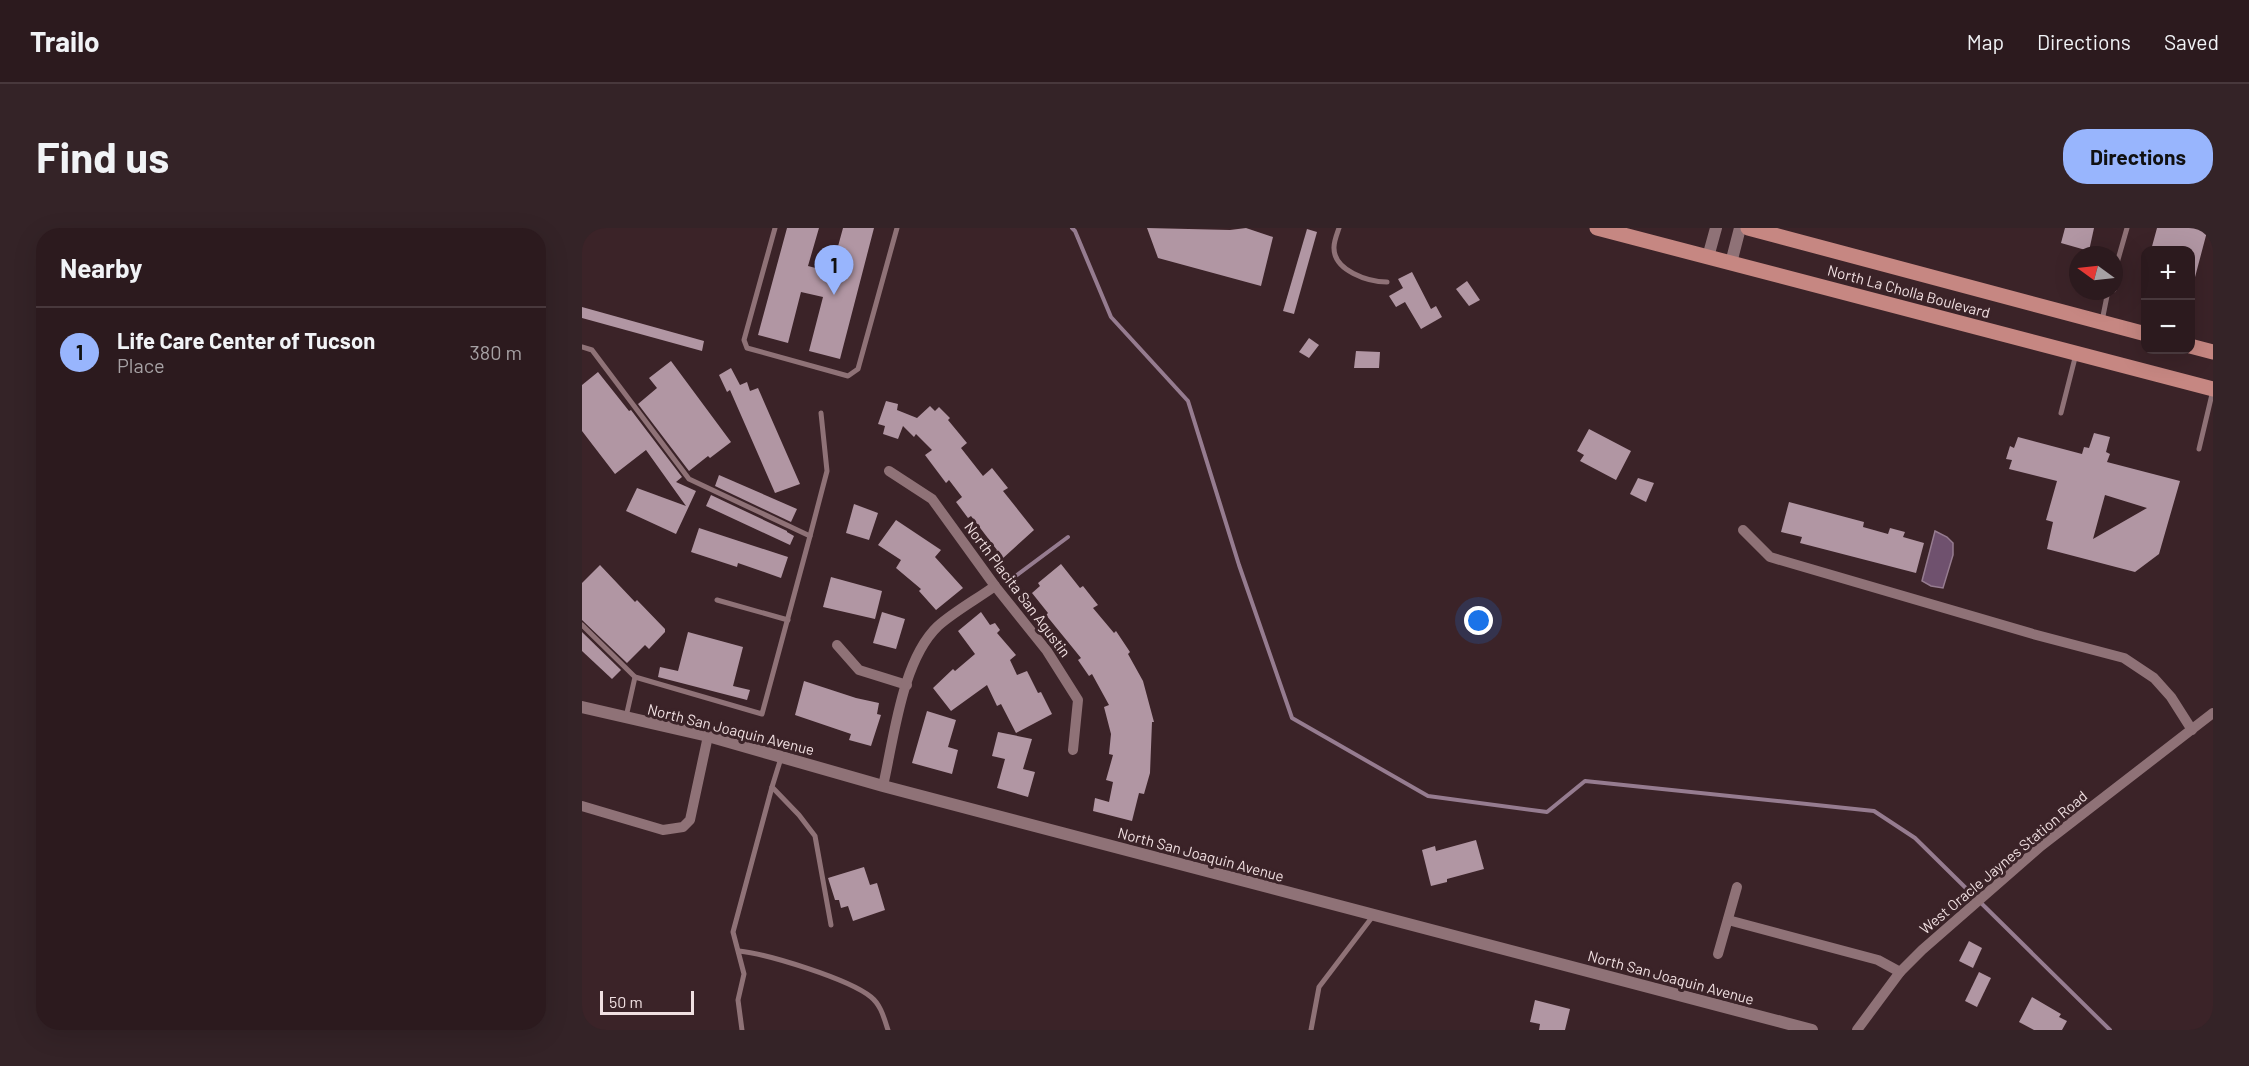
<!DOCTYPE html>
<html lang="en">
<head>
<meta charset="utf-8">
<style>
  body { margin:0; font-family:Barlow,sans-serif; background:#342327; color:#f1f3f6 }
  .controls { position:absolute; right:18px; top:18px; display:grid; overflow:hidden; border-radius:12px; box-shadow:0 6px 24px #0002 }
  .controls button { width:54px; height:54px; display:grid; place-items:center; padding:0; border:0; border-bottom:2px solid #48383c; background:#2c1a1e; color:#f1f3f6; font:30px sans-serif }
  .compass { position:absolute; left:1487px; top:18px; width:54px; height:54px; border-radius:50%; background:#2c1a1e; box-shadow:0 6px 24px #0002; rotate:285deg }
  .scale { position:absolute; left:18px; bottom:15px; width:94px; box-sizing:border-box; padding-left:6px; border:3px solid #f0dfe1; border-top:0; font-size:16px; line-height:21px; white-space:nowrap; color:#f0dfe1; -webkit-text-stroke:4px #3b2328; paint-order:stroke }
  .you { position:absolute; left:897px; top:393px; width:21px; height:21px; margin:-15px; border:4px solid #fff; border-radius:50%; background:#1a73e8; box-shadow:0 0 0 9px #1a73e833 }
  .badge { display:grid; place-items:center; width:39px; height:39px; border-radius:50%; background:#98b5fd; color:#111; font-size:20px; font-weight:700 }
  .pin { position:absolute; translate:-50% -50px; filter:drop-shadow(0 2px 3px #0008) }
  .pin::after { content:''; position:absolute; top:32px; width:21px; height:18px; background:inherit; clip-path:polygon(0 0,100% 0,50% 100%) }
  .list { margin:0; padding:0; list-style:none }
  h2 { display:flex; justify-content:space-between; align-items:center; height:78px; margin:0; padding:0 24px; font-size:26px }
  h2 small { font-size:20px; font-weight:400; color:#a6a1a4 }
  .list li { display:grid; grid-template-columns:39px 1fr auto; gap:18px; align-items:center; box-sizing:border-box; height:90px; padding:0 24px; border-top:2px solid #48383c }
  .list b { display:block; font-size:22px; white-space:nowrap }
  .list p { margin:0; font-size:20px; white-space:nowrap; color:#a6a1a4 }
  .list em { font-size:20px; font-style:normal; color:#a6a1a4 }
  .map { position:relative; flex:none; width:1631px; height:802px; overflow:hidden; border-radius:24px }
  header { display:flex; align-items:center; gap:36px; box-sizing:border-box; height:84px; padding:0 30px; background:#2c1a1e; border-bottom:2px solid #48383c }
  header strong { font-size:28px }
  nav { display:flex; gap:33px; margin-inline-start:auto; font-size:21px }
  .intro { display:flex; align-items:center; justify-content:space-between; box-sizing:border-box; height:144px; padding:0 36px }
  h1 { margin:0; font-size:42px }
  .button { padding:15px 27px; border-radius:24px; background:#98b5fd; color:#111; font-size:21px; font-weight:700 }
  main { display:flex; gap:36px; padding:0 36px }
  aside { flex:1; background:#2c1a1e; border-radius:24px; box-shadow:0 6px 24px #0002 }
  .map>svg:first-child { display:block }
  .water { fill:#6f516e; stroke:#967c90; stroke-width:1.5 }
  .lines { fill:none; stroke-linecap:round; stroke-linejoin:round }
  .stream { stroke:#967c90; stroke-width:4 }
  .building { fill:#b196a3; fill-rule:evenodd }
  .service { stroke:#8f7277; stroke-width:5 }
  .minor { stroke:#8f7277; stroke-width:10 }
  .tertiary { stroke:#8f7277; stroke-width:12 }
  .primary { stroke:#c68782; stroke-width:15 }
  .labels { text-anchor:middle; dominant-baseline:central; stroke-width:6; stroke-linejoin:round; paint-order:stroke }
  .street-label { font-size:15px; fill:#f0dfe1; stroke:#3b2328 }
</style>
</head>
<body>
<header>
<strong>Trailo</strong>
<nav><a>Map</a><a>Directions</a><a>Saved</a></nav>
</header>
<div class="intro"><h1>Find us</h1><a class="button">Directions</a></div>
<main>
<aside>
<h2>Nearby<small></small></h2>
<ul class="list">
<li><span class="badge">1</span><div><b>Life Care Center of Tucson</b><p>Place</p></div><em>380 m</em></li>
</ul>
</aside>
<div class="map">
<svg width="1631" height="802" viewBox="0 0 1631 802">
  <rect width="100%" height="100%" fill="#3b2328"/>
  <!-- water -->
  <polygon class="water" points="1353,303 1365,309 1371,315 1371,327 1361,360 1349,358 1340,353"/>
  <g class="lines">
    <!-- stream -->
    <g class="stream">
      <polyline points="490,0 493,3 529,89 606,173 657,337 710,490 846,568 965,584 1003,553 1292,583 1333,610 1528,802"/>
      <polyline points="427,353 486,309"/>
    </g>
  </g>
  <!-- building -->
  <g class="building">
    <polygon points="205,0 237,0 226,38 249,44 261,0 292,0 258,131 227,123 241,69 219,64 206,115 176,107"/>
    <polygon points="565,0 648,2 664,0 691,9 679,58 576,30"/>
    <polygon points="1483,0 1512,0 1507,23 1479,15"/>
    <polygon points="1575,0 1626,0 1612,53 1608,53 1608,22 1569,22"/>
    <polygon points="725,1 735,4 712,86 701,83"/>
    <polygon points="830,44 849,81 854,78 860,89 839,101 823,74 814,79 807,68 821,60 816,51"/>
    <polygon points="885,53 898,72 887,78 874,61"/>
    <polygon points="0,79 122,113 120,123 0,90"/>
    <polygon points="727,110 737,117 727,130 717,124"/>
    <polygon points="774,123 798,124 797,140 772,140"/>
    <polygon points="89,133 149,214 128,230 126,228 107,243 56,176 75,160 67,150"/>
    <polygon points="149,140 158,157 165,154 168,163 176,160 218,256 193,265 148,162 145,164 137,147"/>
    <polygon points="16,144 47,183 49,182 100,249 94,254 114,263 94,306 44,283 55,260 104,278 64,222 33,246 0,203 0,157"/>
    <polygon points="304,173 316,176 315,182 335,190 348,178 353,183 357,179 368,190 366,192 385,215 379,220 401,248 410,240 426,260 421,263 452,302 419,332 413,325 415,322 389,288 386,290 374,274 380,269 367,252 364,255 343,227 350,222 334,206 332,209 321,198 316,211 301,206 303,198 296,196"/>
    <polygon points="1007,201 1049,223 1034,252 998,233 1002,227 995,223"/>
    <path d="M 1512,205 L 1528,209 L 1524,224 L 1528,226 L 1525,234 L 1598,253 L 1577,326 L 1553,344 L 1465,321 L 1471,294 L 1464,292 L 1475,253 L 1427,241 L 1430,232 L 1424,231 L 1428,218 L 1432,220 L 1436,209 L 1500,226 L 1502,219 L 1507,220 ZM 1523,267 L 1565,280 L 1511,311 Z"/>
    <polygon points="137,247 215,281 209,294 133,258"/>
    <polygon points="1056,250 1072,255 1064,274 1048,266"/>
    <polygon points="129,267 205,303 205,304 212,308 208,317 124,278"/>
    <polygon points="1207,274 1282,294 1281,299 1306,306 1308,300 1323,304 1321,309 1342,315 1334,345 1218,315 1220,309 1199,304"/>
    <polygon points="272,276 296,285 287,312 264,305"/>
    <polygon points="314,292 359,322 353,329 381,360 354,382 337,363 339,361 314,340 319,332 296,317"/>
    <polygon points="117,300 206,329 199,350 156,335 155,339 109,324"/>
    <polygon points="479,336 498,360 501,358 516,377 511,380 532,405 534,403 548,424 546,426 561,453 572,494 570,494 568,545 562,566 557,565 550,593 511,583 513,570 527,574 531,554 524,552 531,527 527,526 529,506 522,479 527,477 510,446 507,448 496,432 499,430 464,387 466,385 450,365 458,358 456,355"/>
    <polygon points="18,337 53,374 55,372 83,401 83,404 67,421 63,417 45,435 0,392 0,355"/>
    <polygon points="249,349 300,363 293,391 241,379"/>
    <polygon points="300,384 323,391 314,421 291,415"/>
    <polygon points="399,384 408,397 413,395 418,402 415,405 434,427 428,432 435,447 445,443 456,465 459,464 470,486 434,505 419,476 415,478 405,457 369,483 351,460 371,441 373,443 393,426 376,403"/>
    <polygon points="0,404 39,442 30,451 0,423"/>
    <polygon points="106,404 161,419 151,458 168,462 165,472 76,449 78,439 96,443"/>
    <polygon points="222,453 274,470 297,475 295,486 299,487 289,518 267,512 269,506 213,487"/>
    <polygon points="345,483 374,492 366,519 376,522 370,546 330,535"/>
    <polygon points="416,504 450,511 441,541 453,544 446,569 415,560 423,531 410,528"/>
    <polygon points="894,612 902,641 865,651 865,654 849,658 840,622 853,618 854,623"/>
    <polygon points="282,639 288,657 295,655 303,682 271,693 266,678 259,680 257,672 253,672 246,650"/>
    <polygon points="1387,713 1400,720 1391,740 1377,733"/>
    <polygon points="1397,744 1409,750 1395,779 1383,773"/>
    <polygon points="1450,769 1479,786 1477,789 1485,793 1480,802 1452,802 1437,794"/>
    <polygon points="953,772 988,781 983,802 957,802 958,796 948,794"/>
  </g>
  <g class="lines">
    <!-- service -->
    <g class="service">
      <polyline points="193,0 162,112 165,120 266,148 276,141 315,0"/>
      <path d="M 757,0 C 755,6 752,13 752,19 C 751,43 787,54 805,54"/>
      <polyline points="1532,62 1537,48 1533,42 1545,0"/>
      <polyline points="1520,93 1526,63"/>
      <polyline points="0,119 10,122 107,251 228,308 180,486 53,449 0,397"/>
      <polyline points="1479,185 1494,126"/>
      <polyline points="1617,221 1631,162"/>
      <polyline points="228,308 245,243 239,185"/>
      <polyline points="135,372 206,392"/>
      <polyline points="44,489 53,449"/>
      <polyline points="199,530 190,559 217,587 233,608 249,697"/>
      <path d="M 157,723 C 186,726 267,751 289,769 C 299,777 302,790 306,802"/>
      <polyline points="160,802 156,772 162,746 151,704 190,559"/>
      <polyline points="729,802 737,759 791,688"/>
    </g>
    <!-- minor -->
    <g class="minor">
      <polyline points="307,243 350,271 413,358 465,423 496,472 491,522"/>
      <polyline points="1161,302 1188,329 1451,406 1542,430 1572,450 1589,469 1610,502"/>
      <polyline points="255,417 277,442 325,457"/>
      <path d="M 301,558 C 312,510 320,432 356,398 C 373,383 395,371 413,358"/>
      <polyline points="0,578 81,602 101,599 108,592 126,508"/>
      <polyline points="1146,692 1296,732 1318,744"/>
      <polyline points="1136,726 1155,659"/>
      <polyline points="1275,802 1318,744 1340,722 1459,618 1631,485"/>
    </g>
    <!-- tertiary -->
    <g class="tertiary">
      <polyline points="1126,29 1134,0"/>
      <polyline points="1149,35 1158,0"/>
      <polyline points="0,479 126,508 301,558 1230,802"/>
    </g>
    <!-- primary -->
    <g class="primary">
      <polyline points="1015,0 1631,161"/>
      <polyline points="1166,0 1564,106"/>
      <polyline points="1608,118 1631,124"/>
    </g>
  </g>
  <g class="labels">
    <!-- street labels -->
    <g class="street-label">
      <text transform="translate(1327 63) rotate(15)">North La Cholla Boulevard</text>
      <text transform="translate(436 361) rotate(53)">North Placita San Agustin</text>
      <text transform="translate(149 501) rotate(14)">North San Joaquin Avenue</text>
      <text transform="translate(619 626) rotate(15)">North San Joaquin Avenue</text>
      <text transform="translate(1421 634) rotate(-40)">West Oracle Jaynes Station Road</text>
      <text transform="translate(1089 749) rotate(15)">North San Joaquin Avenue</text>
    </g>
  </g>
</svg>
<div class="controls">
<button>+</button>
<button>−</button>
</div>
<svg class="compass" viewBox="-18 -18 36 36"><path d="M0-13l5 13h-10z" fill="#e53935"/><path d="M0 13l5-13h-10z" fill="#a6a1a4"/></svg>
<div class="scale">50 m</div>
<div class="you"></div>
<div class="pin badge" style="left:252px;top:67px">1</div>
</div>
</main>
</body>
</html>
